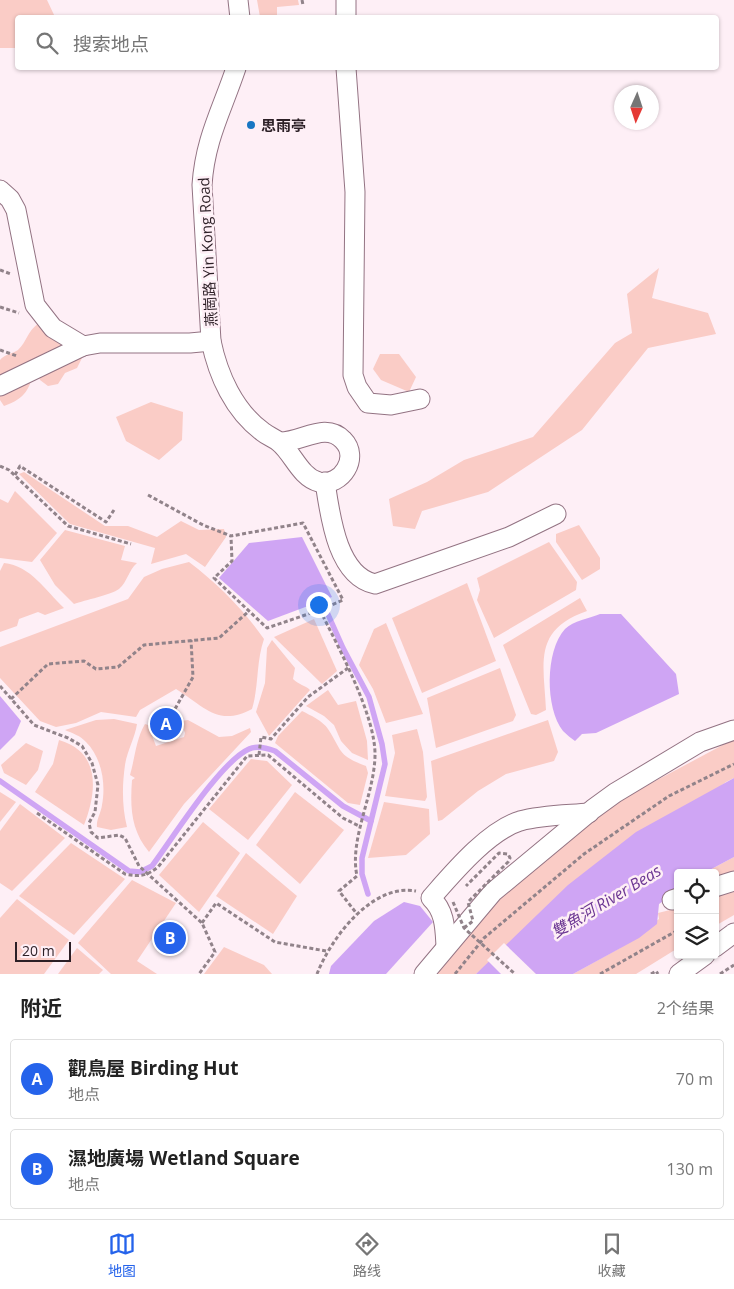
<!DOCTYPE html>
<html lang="zh">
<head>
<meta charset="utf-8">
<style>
  body { margin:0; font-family:"Open Sans","Noto Sans SC",sans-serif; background:#f6f6f6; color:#222 }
  .controls { position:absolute; right:15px; bottom:15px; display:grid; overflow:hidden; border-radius:5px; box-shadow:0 1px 4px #0004 }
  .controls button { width:45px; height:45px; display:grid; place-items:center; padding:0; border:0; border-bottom:1px solid #e0e0e0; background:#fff; color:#222; font:25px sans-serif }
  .compass { position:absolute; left:614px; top:85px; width:45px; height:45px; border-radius:50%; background:#fff; box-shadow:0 1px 4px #0004; rotate:183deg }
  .scale { position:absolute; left:15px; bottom:12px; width:56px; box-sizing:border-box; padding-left:5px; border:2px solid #2c1f26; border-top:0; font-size:14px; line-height:18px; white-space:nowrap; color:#2c1f26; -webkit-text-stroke:4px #feeff6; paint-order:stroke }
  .you { position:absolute; left:318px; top:604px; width:18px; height:18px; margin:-12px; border:4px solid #fff; border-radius:50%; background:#1a73e8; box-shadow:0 0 0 8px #1a73e833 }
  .badge { display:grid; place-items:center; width:32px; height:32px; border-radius:50%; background:#2563eb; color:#fff; font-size:16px; font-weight:700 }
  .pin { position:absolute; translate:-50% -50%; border:2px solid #fff; box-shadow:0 1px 5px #0006 }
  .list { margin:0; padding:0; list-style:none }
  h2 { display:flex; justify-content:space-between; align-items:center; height:65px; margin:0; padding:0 20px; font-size:21px }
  h2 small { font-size:16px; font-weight:400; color:#767676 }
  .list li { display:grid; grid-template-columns:32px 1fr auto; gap:15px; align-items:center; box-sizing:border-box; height:80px; margin:0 10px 10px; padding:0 10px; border:1px solid #e0e0e0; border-radius:5px }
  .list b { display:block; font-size:19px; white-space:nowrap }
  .list p { margin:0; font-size:16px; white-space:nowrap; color:#767676 }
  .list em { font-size:16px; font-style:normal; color:#767676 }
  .icon { flex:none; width:28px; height:28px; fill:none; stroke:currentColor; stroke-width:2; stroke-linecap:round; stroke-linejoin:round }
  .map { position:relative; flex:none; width:734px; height:974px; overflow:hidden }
  .search { position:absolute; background:#fff; box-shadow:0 1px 4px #0004; left:15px; right:15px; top:15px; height:55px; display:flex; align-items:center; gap:12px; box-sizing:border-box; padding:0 18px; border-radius:5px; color:#767676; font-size:19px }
  .sheet { height:245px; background:#fff }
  nav { display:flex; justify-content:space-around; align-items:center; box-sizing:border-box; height:70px; border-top:1px solid #e0e0e0; background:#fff; font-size:14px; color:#767676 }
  nav a { display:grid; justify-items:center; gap:2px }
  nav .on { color:#2563eb }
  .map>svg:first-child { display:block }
  .green { fill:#faccc6 }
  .water { fill:#cfa5f4 }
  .pier { fill:#feeff6 }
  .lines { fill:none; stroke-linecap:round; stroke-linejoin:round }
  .stream { stroke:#cfa5f4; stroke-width:5.5 }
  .minor-casing { stroke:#937383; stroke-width:21 }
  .path { stroke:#91838a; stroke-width:3; stroke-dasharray:4 2.5; stroke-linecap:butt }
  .minor { stroke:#fff; stroke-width:19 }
  .path-bridge { stroke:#91838a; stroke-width:3; stroke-dasharray:4 2.5; stroke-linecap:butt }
  .poi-dot { fill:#1876c3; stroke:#feeff6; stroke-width:2 }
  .labels { text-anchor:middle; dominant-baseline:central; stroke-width:5; stroke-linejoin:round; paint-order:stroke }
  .poi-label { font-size:15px; font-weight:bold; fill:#2c1f26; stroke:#feeff6; text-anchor:start }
  .street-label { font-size:15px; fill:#2c1f26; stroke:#feeff6 }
  .water-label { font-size:16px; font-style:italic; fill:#6c3793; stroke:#feeff6 }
</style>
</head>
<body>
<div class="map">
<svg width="734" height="974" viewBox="0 0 734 974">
  <rect width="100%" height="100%" fill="#feeff6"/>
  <!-- green -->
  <g class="green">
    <polygon points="0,0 47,0 55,17 18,18 17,48 0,48"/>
    <polygon points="257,0 298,0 299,5 277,7 277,17 260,17"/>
    <polygon points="659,268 652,298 708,313 716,334 648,348 582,430 488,492 422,511 415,529 393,526 389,499 427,482 464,460 533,437 615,343 632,333 627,294"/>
    <path d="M 39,323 L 86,350 L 77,368 L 65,373 L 58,384 L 48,386 L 40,380 L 35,368 C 29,390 26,398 4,406 L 0,400 L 0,360 C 5,354 12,354 18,350 C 27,342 27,331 39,323 Z"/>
    <polygon points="380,354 399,354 416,377 409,392 381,380 373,369"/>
    <polygon points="151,402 183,412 182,440 159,460 126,441 116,417"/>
    <polygon points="24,472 105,526 128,526 157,537 181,521 199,530 224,529 226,537 205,567 186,554 151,564 155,548 70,524 19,474"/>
    <polygon points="15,491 57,533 32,562 0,558 0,499 8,503"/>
    <polygon points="579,525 600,558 600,569 582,580 556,542 556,534"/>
    <path d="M 65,530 L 125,546 L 121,560 L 137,563 C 128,571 128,581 119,589 C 111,595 85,600 74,604 L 55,585 L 40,560 Z"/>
    <polygon points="549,542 577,582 576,590 494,638 477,600 480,590 477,578"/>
    <path d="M 189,562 C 218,584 243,609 264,639 C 256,662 259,686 252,709 C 218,727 205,707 176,689 L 140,710 L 136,717 L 101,712 L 76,723 L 56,727 L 40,721 L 0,678 L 0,647 L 128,599 L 144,577 L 162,569 Z"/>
    <path d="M 4,563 C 31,566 45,590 64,608 L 45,615 L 38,612 L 19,619 L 17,626 L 0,632 L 0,571 Z"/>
    <polygon points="467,583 496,661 422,693 392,618"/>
    <path d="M 580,598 L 587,611 C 532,630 544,664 546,710 L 536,715 L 531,714 L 503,645 Z"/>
    <polygon points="314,619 337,671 322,684 274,637"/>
    <polygon points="386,623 423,714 386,723 373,689 359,665 374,629"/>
    <path d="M 272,640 L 295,668 L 293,679 C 299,685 305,685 310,690 L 269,736 L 256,712 L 265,683 L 267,648 Z"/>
    <polygon points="500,668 516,715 513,721 436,748 427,698"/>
    <polygon points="328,690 338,705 356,701 367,741 368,760 352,753 341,741 334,725 324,716 306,706"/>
    <path d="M 302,711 C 310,715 323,721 328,729 C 343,752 337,755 366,766 L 368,773 L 360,805 L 348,803 L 275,743 L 278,736 Z"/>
    <path d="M 114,719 L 137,724 C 135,738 127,751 125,765 C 122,786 122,807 127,827 L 111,830 L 97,827 C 96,820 101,813 102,805 C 106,784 102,758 86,742 C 81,736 72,733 65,730 L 96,720 Z"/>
    <path d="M 188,720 L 219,737 L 232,736 L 250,728 L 251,732 L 184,804 L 149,852 C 131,830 130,808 132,780 L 135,778 L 130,775 C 135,758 136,739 145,724 L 148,725 L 156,746 L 184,737 L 185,733 L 181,721 Z"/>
    <polygon points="548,720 558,752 554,761 506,774 478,791 442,820 438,821 431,761"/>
    <polygon points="417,729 423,752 427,797 425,801 385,796 395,753 392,735"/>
    <polygon points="734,739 734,778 726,782 476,974 437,974 502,895 616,802"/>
    <path d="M 59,740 C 101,752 97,792 84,825 L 35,792 L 53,764 Z"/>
    <polygon points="26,743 43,751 38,770 26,785 4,773 1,765"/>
    <polygon points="251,759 267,761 292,785 248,840 209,809"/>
    <polygon points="0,792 16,802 0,822"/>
    <polygon points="295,792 344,830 300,884 256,845"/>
    <polygon points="384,802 429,809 430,834 406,855 368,858"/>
    <polygon points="20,804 65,838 12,891 0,883 0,831"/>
    <polygon points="203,822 240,853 199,912 159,875"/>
    <polygon points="71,843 125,879 74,935 19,896"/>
    <polygon points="246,853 297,896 273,934 216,896"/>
    <polygon points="734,857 734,877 715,883 715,873 704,873"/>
    <polygon points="132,880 176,903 137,961 157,974 111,974 78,943"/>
    <polygon points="734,892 734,915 715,926 715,897"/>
    <polygon points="17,899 69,940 44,974 0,974 0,918"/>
    <polygon points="678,908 678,948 636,974 573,974 620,948 659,919 658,913"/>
    <polygon points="224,947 264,965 272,974 204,974"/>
    <polygon points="77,948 103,970 99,974 58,974"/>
  </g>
  <!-- water -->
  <g class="water">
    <polygon points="302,537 332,597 268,621 219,578 249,543"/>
    <path d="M 600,614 L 621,614 L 676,674 L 679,694 L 596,733 L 582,734 L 575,741 C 571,738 567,735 563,731 C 545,708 545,651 565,629 C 573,621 590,618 600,614 Z"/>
    <polygon points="0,696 21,721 15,735 0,750"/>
    <polygon points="734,778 734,857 704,873 678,873 678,891 659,904 657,924 639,938 573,974 476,974 568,885 636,832"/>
    <polygon points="404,902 420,906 433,922 386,974 329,974 331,966 374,921"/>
  </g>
  <!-- pier -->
  <polygon class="pier" points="504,943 536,974 501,974 487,960"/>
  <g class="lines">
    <!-- stream -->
    <g class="stream">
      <polyline points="322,601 343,648 369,697 382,744 385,764 362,858 362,874 368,894"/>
      <path d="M 0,781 L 129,871 L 140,872 L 152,866 C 173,838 220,762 249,749 C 257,745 267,748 275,751 L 343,806 L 371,821"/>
    </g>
    <!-- minor casing -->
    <g class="minor-casing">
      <g id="minor">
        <polyline points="238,0 240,18"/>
        <polyline points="346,18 346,0"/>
        <polyline points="346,68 355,192 353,375 357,387 368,403 391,405 420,399"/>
        <polyline points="0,190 10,199 16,210 35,305 53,328 83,346"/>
        <path d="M 211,341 C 218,375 234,411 263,432 C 268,436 274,438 279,442 C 293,453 300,477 319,482 C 342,487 360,457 343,440 C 325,421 301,443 279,442"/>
        <path d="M 0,386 L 83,346 L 100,343 L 190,343 L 211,341 L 202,185 C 205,139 222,110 236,68"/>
        <path d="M 325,482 C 330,515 337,576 375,584 L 509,537 L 556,514"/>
        <polyline points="715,887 734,881"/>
        <polyline points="672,900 678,898"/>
        <path d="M 446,946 C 445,928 445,911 431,898 C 453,873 488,831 520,821 C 542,815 567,815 589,813"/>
        <polyline points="715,947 734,933"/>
        <polyline points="424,974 493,892 593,809 615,793 700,742 734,730"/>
        <polyline points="679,974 705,955"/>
      </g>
    </g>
    <!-- path -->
    <g class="path">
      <polyline points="302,0 303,5"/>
      <polyline points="0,270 11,274"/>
      <polyline points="0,307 19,313"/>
      <polyline points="0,350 17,356"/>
      <polyline points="0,466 9,470 68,526 131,544"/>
      <polyline points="15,475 20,466 106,522 114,510"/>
      <polyline points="148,495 203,525 231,536 303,523 343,600 320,610 267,628 214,578 232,561 231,536"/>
      <path d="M 320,610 C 338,647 376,716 375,756 C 374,796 349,839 357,876 L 339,891 L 357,914"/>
      <polyline points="0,686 34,725 68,738 82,746 92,763 98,785 95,812 89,823 91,832 98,838 119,835 125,838 139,866 202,923 215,952 199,974"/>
      <polyline points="11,699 48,664 84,661 96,669 118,667 144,645 219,638 249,611"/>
      <polyline points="175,709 193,677 191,640"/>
      <polyline points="259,755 261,737 271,739 308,697 348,668"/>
      <path d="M 37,813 L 125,874 C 139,877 147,876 158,867 L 247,756 L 268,755 L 343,818 L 361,827"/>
      <polyline points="202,923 216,903 275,942 326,951"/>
      <path d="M 317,974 C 331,938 372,883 416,891"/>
      <polyline points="455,974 484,938 584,854 669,796 734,764"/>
      <polyline points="600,974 678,930"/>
      <polyline points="651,974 656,971 658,974"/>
      <polyline points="720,974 734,965"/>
    </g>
    <!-- minor -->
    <use href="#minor" class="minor"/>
    <!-- path-bridge -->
    <g class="path-bridge">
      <polyline points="453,902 464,928 515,974"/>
      <polyline points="464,928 473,921 468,902 508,862 510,858 508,854 499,853 466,886"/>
    </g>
  </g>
  <!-- markers -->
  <circle class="poi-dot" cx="251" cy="125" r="5"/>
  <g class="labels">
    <!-- poi labels -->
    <g class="poi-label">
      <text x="261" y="125">思雨亭</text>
    </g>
    <!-- street labels -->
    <g class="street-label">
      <text transform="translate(207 252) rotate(-93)">燕崗路 Yin Kong Road</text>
    </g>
    <!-- water labels -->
    <g class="water-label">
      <text transform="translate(606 901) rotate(-31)">雙魚河 River Beas</text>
    </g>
  </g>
</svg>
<div class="controls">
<button><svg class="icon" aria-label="locate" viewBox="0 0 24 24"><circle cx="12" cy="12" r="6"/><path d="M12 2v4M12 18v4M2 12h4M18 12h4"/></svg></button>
<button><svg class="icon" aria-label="layers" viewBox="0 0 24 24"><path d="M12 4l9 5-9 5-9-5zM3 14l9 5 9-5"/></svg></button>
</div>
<svg class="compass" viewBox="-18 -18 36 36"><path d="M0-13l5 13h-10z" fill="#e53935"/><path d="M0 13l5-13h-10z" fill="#767676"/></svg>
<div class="scale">20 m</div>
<div class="you"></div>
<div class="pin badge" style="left:166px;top:724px">A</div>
<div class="pin badge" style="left:170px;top:938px">B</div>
<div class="search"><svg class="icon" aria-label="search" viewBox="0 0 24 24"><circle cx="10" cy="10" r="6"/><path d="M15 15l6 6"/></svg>搜索地点</div>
</div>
<section class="sheet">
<h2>附近<small>2个结果</small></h2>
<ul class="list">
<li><span class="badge">A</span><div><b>觀鳥屋 Birding Hut</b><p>地点</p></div><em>70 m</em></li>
<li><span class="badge">B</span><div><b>濕地廣場 Wetland Square</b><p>地点</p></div><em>130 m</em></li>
</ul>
</section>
<nav>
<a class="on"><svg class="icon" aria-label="map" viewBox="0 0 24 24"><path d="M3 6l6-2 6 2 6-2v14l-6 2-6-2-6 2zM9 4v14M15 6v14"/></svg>地图</a>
<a><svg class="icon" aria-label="directions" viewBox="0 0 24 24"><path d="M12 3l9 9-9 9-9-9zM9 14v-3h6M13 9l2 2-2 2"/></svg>路线</a>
<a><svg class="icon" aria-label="saved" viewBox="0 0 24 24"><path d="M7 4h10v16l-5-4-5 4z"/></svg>收藏</a>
</nav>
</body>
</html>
